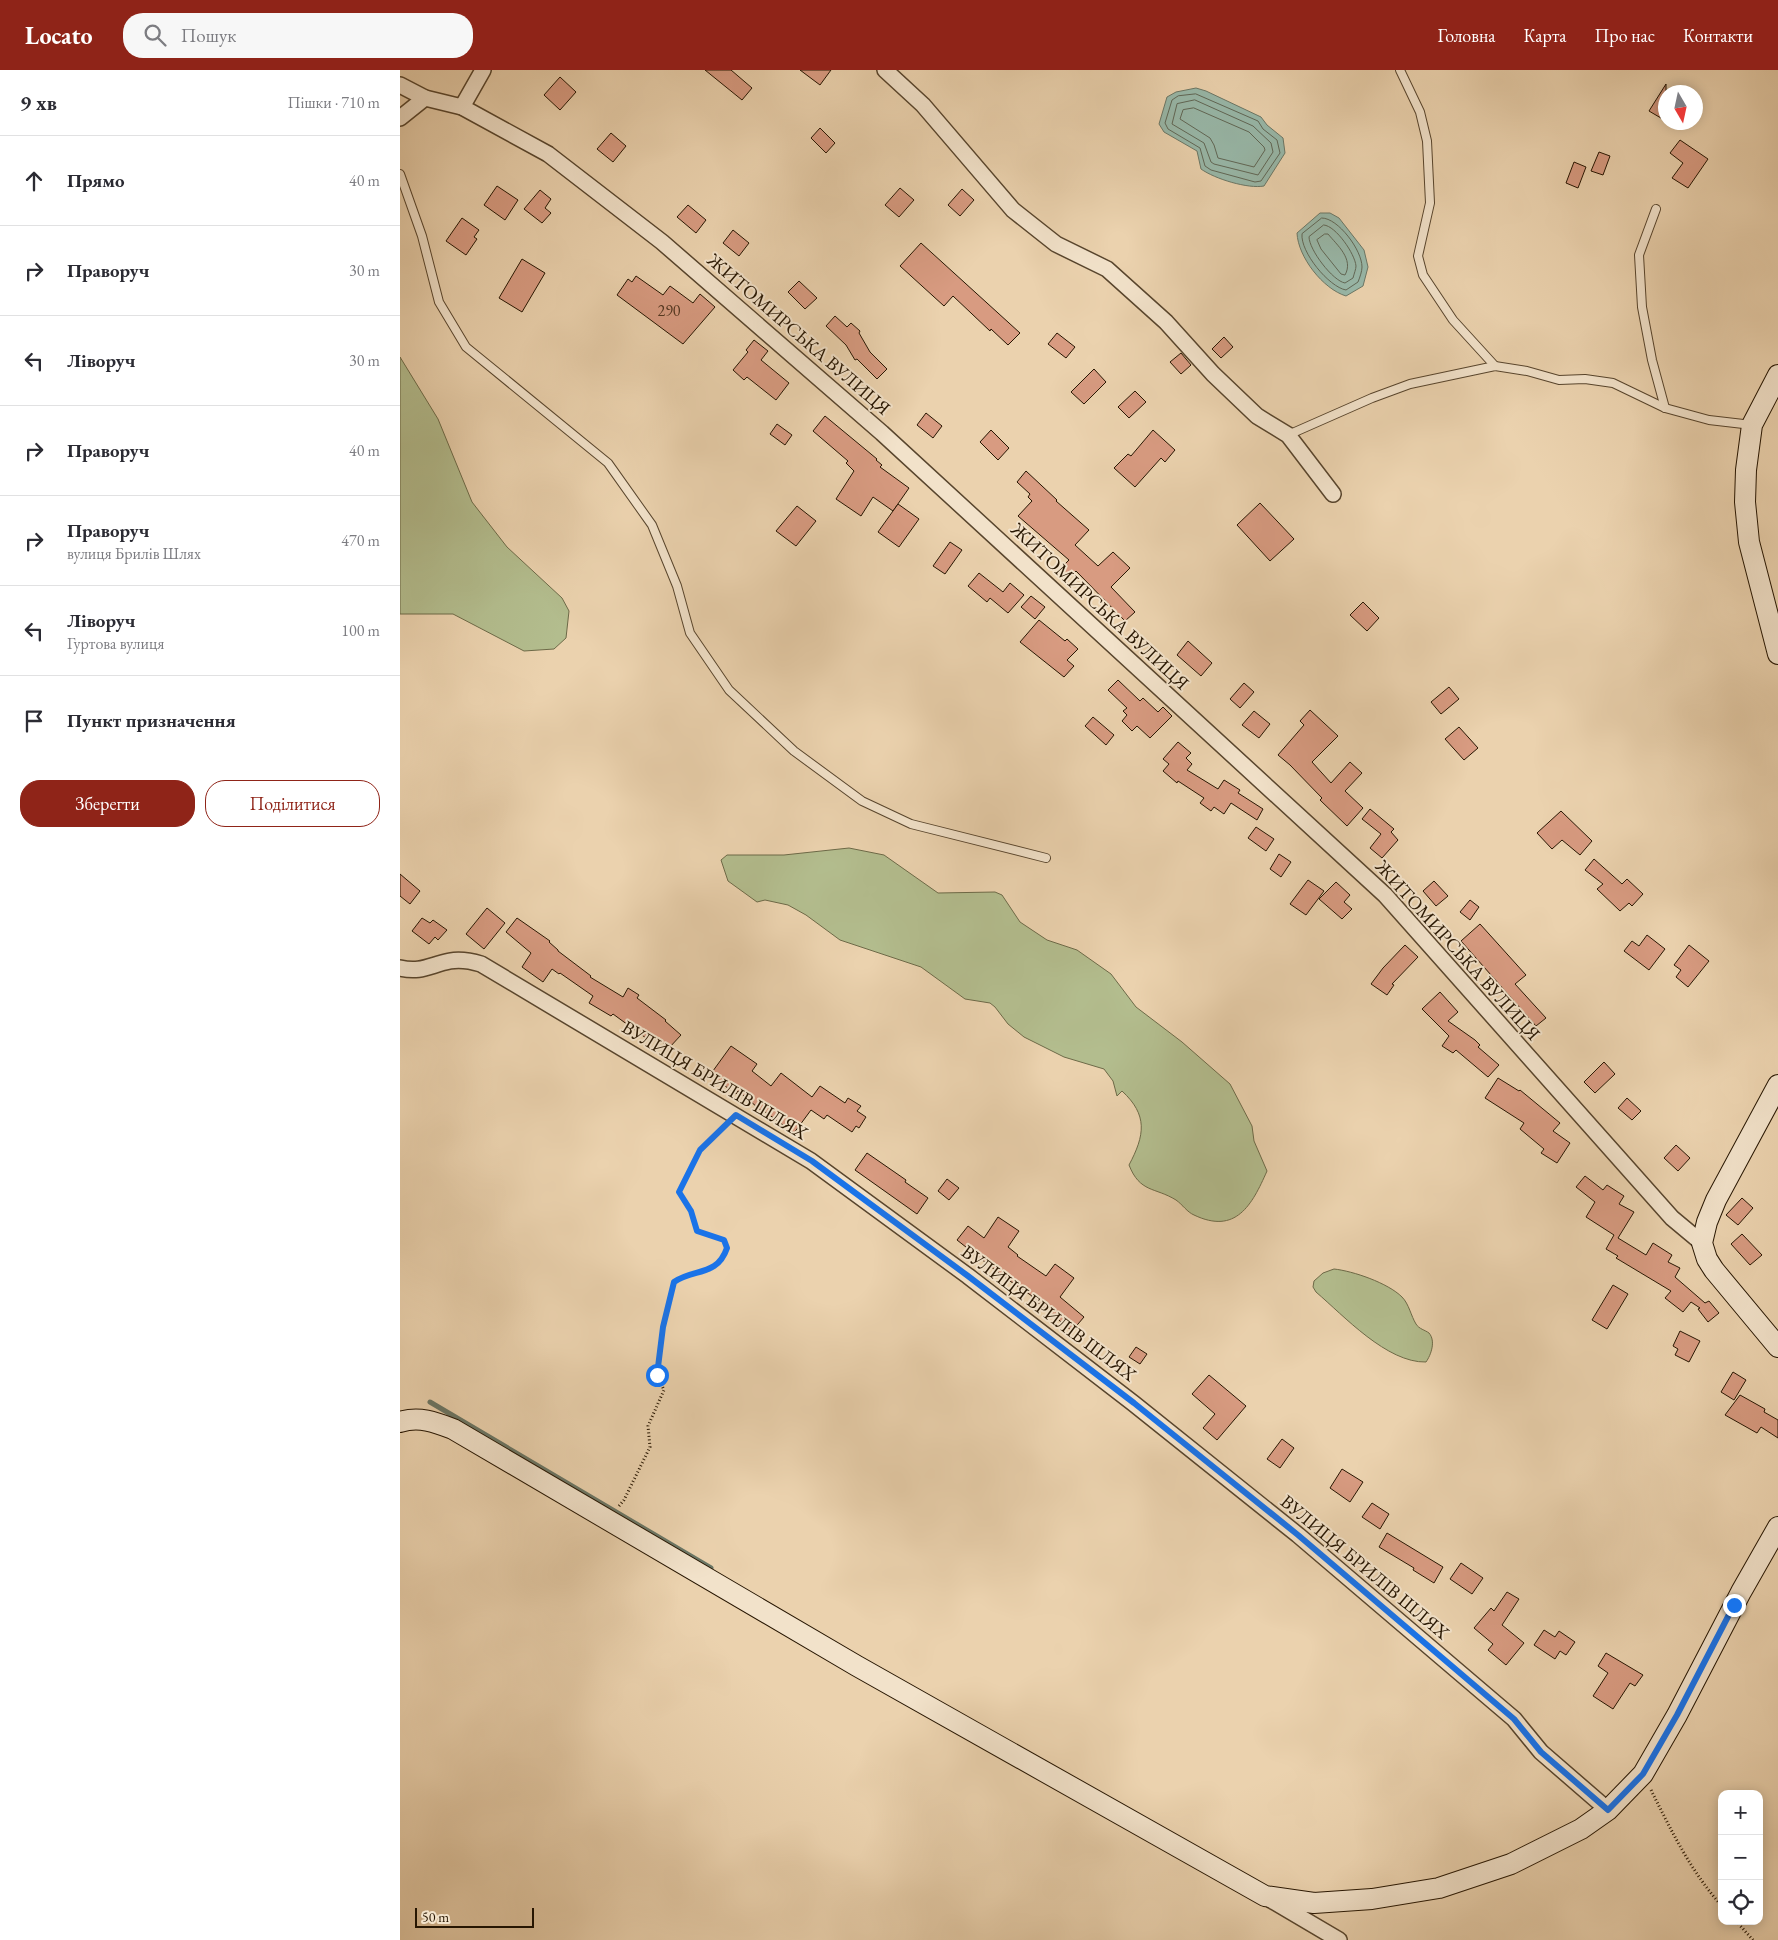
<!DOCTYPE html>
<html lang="uk">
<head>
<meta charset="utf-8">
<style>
  body { margin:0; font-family:"EB Garamond",serif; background:#f7f7f7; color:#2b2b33 }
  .controls { position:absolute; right:15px; bottom:15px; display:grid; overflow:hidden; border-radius:10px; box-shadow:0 2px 12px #0003 }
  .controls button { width:45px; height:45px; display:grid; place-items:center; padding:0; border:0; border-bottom:1px solid #e1e1e2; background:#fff; color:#2b2b33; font:25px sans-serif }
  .compass { position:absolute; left:1258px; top:15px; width:45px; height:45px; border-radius:50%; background:#fff; box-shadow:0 2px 12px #0003; rotate:171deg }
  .scale { position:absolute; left:15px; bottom:12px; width:119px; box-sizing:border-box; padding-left:5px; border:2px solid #271602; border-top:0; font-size:14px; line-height:18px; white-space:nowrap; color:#271602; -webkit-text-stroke:4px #f2e2ca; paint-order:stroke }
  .stop { position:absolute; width:15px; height:15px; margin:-11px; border:4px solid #1a73e8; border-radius:50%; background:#fff }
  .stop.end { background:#1a73e8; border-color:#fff; box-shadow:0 1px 5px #0008 }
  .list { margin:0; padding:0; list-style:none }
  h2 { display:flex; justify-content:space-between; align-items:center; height:65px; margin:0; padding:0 20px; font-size:21px }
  h2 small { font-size:16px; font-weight:400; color:#7c7c81 }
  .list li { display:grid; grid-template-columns:32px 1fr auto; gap:15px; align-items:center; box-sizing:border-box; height:90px; padding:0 20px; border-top:1px solid #e1e1e2 }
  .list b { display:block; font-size:19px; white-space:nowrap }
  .list p { margin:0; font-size:16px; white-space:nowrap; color:#7c7c81 }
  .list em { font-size:16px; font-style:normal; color:#7c7c81 }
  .actions { display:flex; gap:10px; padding:15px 20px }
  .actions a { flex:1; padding:11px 0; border:1px solid #8f2418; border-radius:20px; text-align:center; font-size:18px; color:#8f2418 }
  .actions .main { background:#8f2418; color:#fff }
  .icon { flex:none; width:28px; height:28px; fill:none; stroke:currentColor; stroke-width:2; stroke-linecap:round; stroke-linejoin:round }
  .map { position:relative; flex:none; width:1378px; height:1870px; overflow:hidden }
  header { display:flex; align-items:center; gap:30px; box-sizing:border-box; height:70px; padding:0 25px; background:#8f2418; color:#fff }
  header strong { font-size:24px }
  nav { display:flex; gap:28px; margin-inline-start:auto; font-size:18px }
  .search { width:350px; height:45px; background:#f7f7f7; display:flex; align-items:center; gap:12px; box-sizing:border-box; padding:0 18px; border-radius:20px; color:#7c7c81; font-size:19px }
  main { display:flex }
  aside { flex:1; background:#fff }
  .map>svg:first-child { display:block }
  .green { fill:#b3bd8e; stroke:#6d6a48 }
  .water { fill:#98b8a9; stroke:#6b7766 }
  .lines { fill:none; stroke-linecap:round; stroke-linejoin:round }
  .shore { stroke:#606756; stroke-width:1 }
  .stream { stroke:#6b7766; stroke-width:5 }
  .building { fill:#d89b81; stroke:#271602 }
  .lane-casing { stroke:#58452d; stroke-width:10 }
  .street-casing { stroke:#58452d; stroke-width:18 }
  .secondary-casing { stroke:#271602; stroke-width:22 }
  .path { stroke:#271602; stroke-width:3; stroke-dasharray:1 2.5; stroke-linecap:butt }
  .lane { stroke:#f2e2ca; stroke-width:8 }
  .street { stroke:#f2e2ca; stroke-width:15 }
  .secondary { stroke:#f2e2ca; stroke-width:20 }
  .route { stroke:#1a73e8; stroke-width:6 }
  .labels { text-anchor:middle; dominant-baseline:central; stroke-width:4; stroke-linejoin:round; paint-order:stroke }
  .number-label { font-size:16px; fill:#533722 }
  .street-label { font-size:19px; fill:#271602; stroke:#f2e2ca }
</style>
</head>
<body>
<header>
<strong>Locato</strong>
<div class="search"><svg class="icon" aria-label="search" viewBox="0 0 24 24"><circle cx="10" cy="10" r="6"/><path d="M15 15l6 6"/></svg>Пошук</div>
<nav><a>Головна</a><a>Карта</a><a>Про нас</a><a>Контакти</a></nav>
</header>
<main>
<aside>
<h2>9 хв<small>Пішки · 710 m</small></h2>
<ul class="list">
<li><svg class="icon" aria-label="ahead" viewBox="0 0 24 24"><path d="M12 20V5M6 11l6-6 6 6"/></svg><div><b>Прямо</b></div><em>40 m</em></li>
<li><svg class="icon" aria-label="right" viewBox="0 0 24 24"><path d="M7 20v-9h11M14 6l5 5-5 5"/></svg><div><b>Праворуч</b></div><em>30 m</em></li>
<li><svg class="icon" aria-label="left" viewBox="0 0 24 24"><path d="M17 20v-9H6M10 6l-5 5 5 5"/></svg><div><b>Ліворуч</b></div><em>30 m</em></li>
<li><svg class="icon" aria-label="right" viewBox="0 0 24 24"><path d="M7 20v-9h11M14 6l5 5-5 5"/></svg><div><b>Праворуч</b></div><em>40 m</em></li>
<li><svg class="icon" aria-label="right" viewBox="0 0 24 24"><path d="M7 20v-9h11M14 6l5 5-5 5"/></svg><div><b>Праворуч</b><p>вулиця Брилів Шлях</p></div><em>470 m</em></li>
<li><svg class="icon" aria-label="left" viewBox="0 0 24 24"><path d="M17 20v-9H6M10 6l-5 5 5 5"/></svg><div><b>Ліворуч</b><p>Гуртова вулиця</p></div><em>100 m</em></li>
<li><svg class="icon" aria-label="arrive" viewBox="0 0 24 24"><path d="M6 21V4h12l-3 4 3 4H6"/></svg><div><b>Пункт призначення</b></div></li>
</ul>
<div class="actions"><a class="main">Зберегти</a><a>Поділитися</a></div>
</aside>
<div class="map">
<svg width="1378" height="1870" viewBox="0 0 1378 1870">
  <rect width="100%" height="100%" fill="#ebd2ae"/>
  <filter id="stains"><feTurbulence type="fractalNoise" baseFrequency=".004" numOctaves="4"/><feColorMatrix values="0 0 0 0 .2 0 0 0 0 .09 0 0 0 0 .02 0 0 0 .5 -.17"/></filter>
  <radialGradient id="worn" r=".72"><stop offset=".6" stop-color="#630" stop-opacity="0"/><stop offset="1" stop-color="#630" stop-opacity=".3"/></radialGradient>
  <!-- green -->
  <g class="green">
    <polygon points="0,287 38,349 72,432 107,477 162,528 169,541 166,568 154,579 124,581 53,544 0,544"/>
    <path d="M 449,778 L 484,785 L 538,823 L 595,822 L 602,825 L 620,852 L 647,870 L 677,880 L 711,904 L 736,937 L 782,972 L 830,1014 L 852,1056 L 854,1071 L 867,1101 C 852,1135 836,1165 794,1145 C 787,1142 783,1135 776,1130 C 755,1117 740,1123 729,1095 C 745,1065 748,1045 722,1021 L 717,1026 L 713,1011 L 704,999 L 664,987 L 624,967 L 608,954 L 595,937 L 590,933 L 565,929 L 521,897 L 440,870 L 406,845 L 388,835 L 365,830 L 357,832 L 328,811 L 321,790 L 327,785 L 384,785 Z"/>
    <path d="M 934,1199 C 953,1201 988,1213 1002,1227 C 1009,1234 1011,1246 1016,1254 C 1019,1259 1025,1260 1029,1263 C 1036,1271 1031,1285 1026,1292 C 987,1293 944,1246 916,1222 L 913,1217 L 914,1211 L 923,1203 Z"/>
  </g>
  <!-- water -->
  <g class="water">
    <path d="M 796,18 L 806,21 L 861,47 L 867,55 L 883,68 L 885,83 L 864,116 C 848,119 815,109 801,99 L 797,81 L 764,62 L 759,54 L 767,27 L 776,22 Z"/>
    <path d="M 920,143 L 930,143 L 939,148 L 964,180 L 968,197 L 963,216 L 946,226 C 923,219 898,187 897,163 Z"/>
  </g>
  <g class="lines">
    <!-- shore -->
    <g class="shore">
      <polygon points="796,24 858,51 863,59 877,70 880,83 861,111 855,112 811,100 805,96 800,78 768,59 765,53 772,30 778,26"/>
      <polygon points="795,30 853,56 871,73 873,82 858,105 814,94 811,92 804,73 772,54 777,34"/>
      <polygon points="794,38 849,62 864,77 865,80 854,97 818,88 814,75 810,68 780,49 783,40"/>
      <path d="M 922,148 C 938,148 962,180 962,197 C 962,201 960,207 958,212 L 946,220 C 929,217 900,182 902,164 Z"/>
      <path d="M 924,155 C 936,156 955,184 956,196 C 956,199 954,204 953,208 L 945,213 C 933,211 909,180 909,167 Z"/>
      <path d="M 925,164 L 928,164 C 937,175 954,189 945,205 L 941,204 L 921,179 L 917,170 Z"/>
    </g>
    <!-- stream -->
    <polyline class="stream" points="30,1332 311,1498"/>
  </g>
  <!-- building -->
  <g class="building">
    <polygon points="305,0 331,0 352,18 342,30"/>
    <polygon points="400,0 431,0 420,15"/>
    <polygon points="160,7 176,22 160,40 144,25"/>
    <polygon points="1266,14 1266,51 1249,41"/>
    <polygon points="420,58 435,73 426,83 411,68"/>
    <polygon points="211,63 226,76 213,92 197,79"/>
    <polygon points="1280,70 1308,89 1288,118 1272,108 1283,93 1270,83"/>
    <polygon points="1199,82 1210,86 1203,105 1191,101"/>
    <polygon points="1174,92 1186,97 1178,118 1166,113"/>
    <polygon points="97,116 118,130 105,150 84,135"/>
    <polygon points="500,118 514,130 499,147 485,135"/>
    <polygon points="562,119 574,130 560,146 548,135"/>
    <polygon points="140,120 151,129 145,138 151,143 142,153 124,139"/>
    <polygon points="288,135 306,150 296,163 277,147"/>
    <polygon points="62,148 79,160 74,167 77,169 66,185 46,171"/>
    <polygon points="333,160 349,173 339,186 323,173"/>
    <polygon points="521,173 620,263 608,275 591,259 590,261 553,226 544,236 500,196"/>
    <polygon points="122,189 145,203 122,242 99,228"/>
    <polygon points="236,206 263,225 270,216 293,233 300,224 315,237 283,274 217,225 228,209 232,212"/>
    <polygon points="399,211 417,228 405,239 388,222"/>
    <polygon points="435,246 447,257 451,253 460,261 459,263 470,282 487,299 477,309 457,289 455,290 446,275 426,256"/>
    <polygon points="657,263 675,277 666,288 648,274"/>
    <polygon points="824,267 833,277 821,288 812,279"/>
    <polygon points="354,270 368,281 361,290 389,313 376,330 347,307 344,310 333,300 348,282 346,280"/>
    <polygon points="781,283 791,295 781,304 770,292"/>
    <polygon points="694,299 706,312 684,334 671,322"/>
    <polygon points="735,321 746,332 729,348 718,337"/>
    <polygon points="526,343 542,356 533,368 517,355"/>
    <polygon points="425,346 477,389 476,390 482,395 480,397 509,418 493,441 473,427 461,446 436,429 454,401 446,393 448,391 413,361"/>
    <polygon points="377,354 392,365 385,375 370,364"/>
    <polygon points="591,360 609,378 598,390 580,372"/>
    <polygon points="753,360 775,380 765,392 761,388 735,417 714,398 728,384 731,386"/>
    <polygon points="626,401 657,430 656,431 689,460 675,475 698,496 713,482 730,498 711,517 735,542 725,551 676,501 668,509 659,500 669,490 618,446 632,431 628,427 630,424 617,412"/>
    <polygon points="860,433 894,469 870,491 837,455"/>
    <polygon points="498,434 519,449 499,477 478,462"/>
    <polygon points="397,436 416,451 396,476 376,461"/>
    <polygon points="550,472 562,480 545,504 533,496"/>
    <polygon points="579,503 603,522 610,513 624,525 608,543 590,528 587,532 568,516"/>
    <polygon points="631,526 645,537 635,549 621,537"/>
    <polygon points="963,532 979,548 967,561 950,545"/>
    <polygon points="639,550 665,571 667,569 678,579 667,590 674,596 664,607 620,572"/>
    <polygon points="788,571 812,593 801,606 777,585"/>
    <polygon points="718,610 740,631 743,628 758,642 763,637 772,646 750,668 737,656 732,661 722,651 727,645 723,641 727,638 708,620"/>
    <polygon points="844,613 854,622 840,638 830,629"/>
    <polygon points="1049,617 1059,629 1041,644 1031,632"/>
    <polygon points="910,640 938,666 912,692 931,713 950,692 962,703 945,721 963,738 947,756 920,730 922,728 890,695 878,685 904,655 900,651"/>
    <polygon points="854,641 870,654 859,668 842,655"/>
    <polygon points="693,647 714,665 706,675 685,656"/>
    <polygon points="1059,657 1078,678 1064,690 1045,669"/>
    <polygon points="778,672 791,683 786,688 792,694 787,700 818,719 824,710 840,720 838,723 863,739 857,750 831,733 824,744 814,737 811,741 800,733 804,728 778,711 777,713 763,701 769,694 763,689"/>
    <polygon points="970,739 994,759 991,762 998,770 982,788 970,778 981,764 962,749"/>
    <polygon points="1161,741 1192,771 1180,785 1162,770 1152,779 1137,763"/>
    <polygon points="856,757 874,769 866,781 848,768"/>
    <polygon points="879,784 891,792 881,807 870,799"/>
    <polygon points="1194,789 1222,814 1227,809 1243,824 1232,836 1229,833 1220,841 1197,819 1203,814 1185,800"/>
    <polygon points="0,804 20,821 10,834 0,826"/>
    <polygon points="908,810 924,821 906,845 890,834"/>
    <polygon points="1034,811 1048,826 1036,836 1023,821"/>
    <polygon points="936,812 950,825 944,832 952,839 942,849 919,829"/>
    <polygon points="1070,830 1079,837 1070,850 1060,842"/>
    <polygon points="87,838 105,853 84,879 66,864"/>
    <polygon points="22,848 30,853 33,850 47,860 38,870 35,867 29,874 12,861"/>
    <polygon points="117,848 150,871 149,872 158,880 158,881 191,906 190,907 223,927 228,918 239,925 237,928 266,950 265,951 281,965 269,978 254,965 250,971 213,944 211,946 189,933 193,926 160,903 159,904 152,899 143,912 122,897 131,883 106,862"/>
    <polygon points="1080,854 1126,905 1115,914 1146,948 1136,956 1061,871"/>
    <polygon points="1247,865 1265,879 1249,900 1224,881 1232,871 1239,876"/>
    <polygon points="1005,875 1018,887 992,914 994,915 987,925 971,914 983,898"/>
    <polygon points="1289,875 1309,891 1288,917 1276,907 1281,900 1274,895"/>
    <polygon points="1040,922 1058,942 1048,951 1075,970 1080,975 1078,977 1099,995 1088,1007 1056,980 1053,983 1042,976 1049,966 1022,939"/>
    <polygon points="331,976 357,994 352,1001 371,1016 381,1003 412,1027 420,1016 445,1033 448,1028 461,1036 457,1041 466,1047 459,1058 456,1056 452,1062 427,1045 424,1049 411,1040 394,1063 364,1041 363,1042 338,1021 336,1024 310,1005"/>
    <polygon points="1204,992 1215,1004 1195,1023 1184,1012"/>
    <polygon points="1098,1008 1119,1021 1120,1020 1160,1053 1153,1061 1170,1073 1157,1093 1141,1083 1144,1079 1120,1059 1124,1053 1085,1028"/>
    <polygon points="1227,1028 1241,1041 1232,1050 1218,1038"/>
    <polygon points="1276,1075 1290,1088 1278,1101 1264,1088"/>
    <polygon points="467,1083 506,1110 505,1112 528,1128 517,1144 455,1100"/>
    <polygon points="1185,1106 1203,1120 1207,1115 1224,1126 1219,1134 1234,1142 1218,1168 1246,1185 1253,1173 1272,1185 1268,1192 1280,1198 1275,1207 1305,1233 1309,1231 1319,1243 1308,1252 1298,1239 1300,1238 1291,1232 1283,1242 1265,1228 1271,1221 1216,1188 1218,1186 1206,1179 1214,1165 1186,1147 1195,1132 1176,1117"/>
    <polygon points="547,1109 559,1118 549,1130 538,1121"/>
    <polygon points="1342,1128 1353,1138 1338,1155 1326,1145"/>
    <polygon points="598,1147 619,1161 608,1177 618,1185 617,1186 646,1206 655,1194 674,1208 660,1227 684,1247 672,1261 631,1227 632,1226 604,1207 557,1170 568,1156 584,1168"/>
    <polygon points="1342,1164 1362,1185 1350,1195 1331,1174"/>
    <polygon points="1213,1215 1228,1224 1207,1259 1192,1250"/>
    <polygon points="1280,1261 1300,1271 1289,1292 1275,1285 1278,1279 1273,1276"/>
    <polygon points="736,1277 747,1284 740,1294 729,1287"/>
    <polygon points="1333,1302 1346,1310 1334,1330 1321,1322"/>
    <polygon points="809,1305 846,1336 817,1370 803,1358 815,1344 792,1324"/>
    <polygon points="1340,1325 1365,1339 1364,1342 1378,1350 1378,1368 1361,1357 1357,1363 1325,1345"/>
    <polygon points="882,1369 894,1378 880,1398 867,1389"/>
    <polygon points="942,1399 963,1412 950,1432 930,1418"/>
    <polygon points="972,1433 989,1444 980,1459 962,1447"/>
    <polygon points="987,1463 1043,1497 1034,1513 1013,1500 1014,1498 979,1477"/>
    <polygon points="1061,1493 1083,1508 1072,1524 1050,1509"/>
    <polygon points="1107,1522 1119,1529 1102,1555 1124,1573 1106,1595 1088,1580 1093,1574 1074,1558 1091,1538 1094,1541"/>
    <polygon points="1144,1560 1155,1567 1159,1561 1175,1572 1166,1585 1160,1581 1155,1589 1134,1575"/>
    <polygon points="1206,1583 1243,1605 1235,1616 1230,1613 1213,1639 1193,1626 1208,1603 1198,1596"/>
  </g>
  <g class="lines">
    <!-- lane casing -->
    <g class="lane-casing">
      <g id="lane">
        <polyline points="1000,0 1020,42 1027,71 1030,133 1018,186 1023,205 1053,250 1095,296"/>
        <polyline points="0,104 22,166 39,232 66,277 208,393 252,455 277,516 290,563 329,620 394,681 462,731 511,754 646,788"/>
        <polyline points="1256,139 1239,185 1242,237 1252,290 1265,338"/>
        <polyline points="888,365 972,328 1010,314 1095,296 1127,301 1159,310 1185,309 1213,313 1265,338 1309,350 1352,355"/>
      </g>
    </g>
    <!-- street casing -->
    <g class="street-casing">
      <g id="street">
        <polyline points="485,0 523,35 613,140 656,174 707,199 766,252 813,304 857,346 888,365 933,424"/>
        <polyline points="0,15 25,28 62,37 148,84 262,172 482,363 985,825 1272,1148 1302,1173"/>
        <polyline points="62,37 83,0"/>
        <polyline points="0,48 25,28"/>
        <path d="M 0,898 C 21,903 30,895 50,891 C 61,889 71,891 81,894 L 411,1091 L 568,1206 L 733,1333 L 898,1465 L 1114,1649 L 1141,1682 L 1208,1740"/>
        <polyline points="871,1830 939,1870"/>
      </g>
    </g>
    <!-- secondary casing -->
    <g class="secondary-casing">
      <g id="secondary">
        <polyline points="1378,305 1352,355 1346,400 1345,432 1349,472 1378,584"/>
        <polyline points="1378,1015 1316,1130 1307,1152 1302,1173 1307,1189 1314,1200 1378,1277"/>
        <path d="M 0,1352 C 19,1346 35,1352 53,1359 L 457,1596 L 865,1826 L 914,1833 L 972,1829 L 1039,1818 L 1111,1794 L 1181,1759 L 1208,1740 L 1243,1704 L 1277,1645 L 1341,1522 L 1378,1457"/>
      </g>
    </g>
    <!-- path -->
    <g class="path">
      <path d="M 219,1436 L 224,1430 L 250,1377 L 248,1356 L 264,1320 L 257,1305 L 263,1257 L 274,1212 C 294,1198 317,1207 327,1178 L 324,1170 L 297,1161 L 291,1141 L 279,1122 L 300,1080 L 325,1055"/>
      <path d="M 1251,1720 C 1271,1760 1291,1802 1322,1836"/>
      <polyline points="1336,1851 1353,1870"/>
    </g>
    <!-- lane -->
    <use href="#lane" class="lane"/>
    <!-- street -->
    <use href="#street" class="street"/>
    <!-- secondary -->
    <use href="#secondary" class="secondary"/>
  </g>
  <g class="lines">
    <!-- route -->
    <path class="route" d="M 257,1305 L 263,1257 L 274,1212 C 294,1198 317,1207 327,1178 L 324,1170 L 297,1161 L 291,1141 L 279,1122 L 300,1080 L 336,1045 L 412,1091 L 568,1206 L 734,1333 L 898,1465 L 1114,1649 L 1141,1682 L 1208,1740 L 1243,1704 L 1277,1645 L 1334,1535"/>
  </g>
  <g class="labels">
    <!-- number labels -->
    <g class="number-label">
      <text x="269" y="240">290</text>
    </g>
    <!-- street labels -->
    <g class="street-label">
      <text transform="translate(399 264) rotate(41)">ЖИТОМИРСЬКА ВУЛИЦЯ</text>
      <text transform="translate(700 536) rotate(43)">ЖИТОМИРСЬКА ВУЛИЦЯ</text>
      <text transform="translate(1058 880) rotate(48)">ЖИТОМИРСЬКА ВУЛИЦЯ</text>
      <text transform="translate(315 1010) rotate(31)">ВУЛИЦЯ БРИЛІВ ШЛЯХ</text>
      <text transform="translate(649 1243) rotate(37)">ВУЛИЦЯ БРИЛІВ ШЛЯХ</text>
      <text transform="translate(965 1497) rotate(40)">ВУЛИЦЯ БРИЛІВ ШЛЯХ</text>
    </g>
  </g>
  <rect width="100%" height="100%" filter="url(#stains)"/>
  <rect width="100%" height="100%" fill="url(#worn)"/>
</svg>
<div class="controls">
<button>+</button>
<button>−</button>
<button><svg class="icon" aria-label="locate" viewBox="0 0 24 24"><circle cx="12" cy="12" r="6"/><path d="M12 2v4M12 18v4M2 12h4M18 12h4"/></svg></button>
</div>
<svg class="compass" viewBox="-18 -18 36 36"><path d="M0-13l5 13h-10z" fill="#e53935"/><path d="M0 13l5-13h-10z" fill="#7c7c81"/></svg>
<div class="scale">50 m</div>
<div class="stop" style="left:257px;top:1305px"></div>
<div class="stop end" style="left:1334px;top:1535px"></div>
</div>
</main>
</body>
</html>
